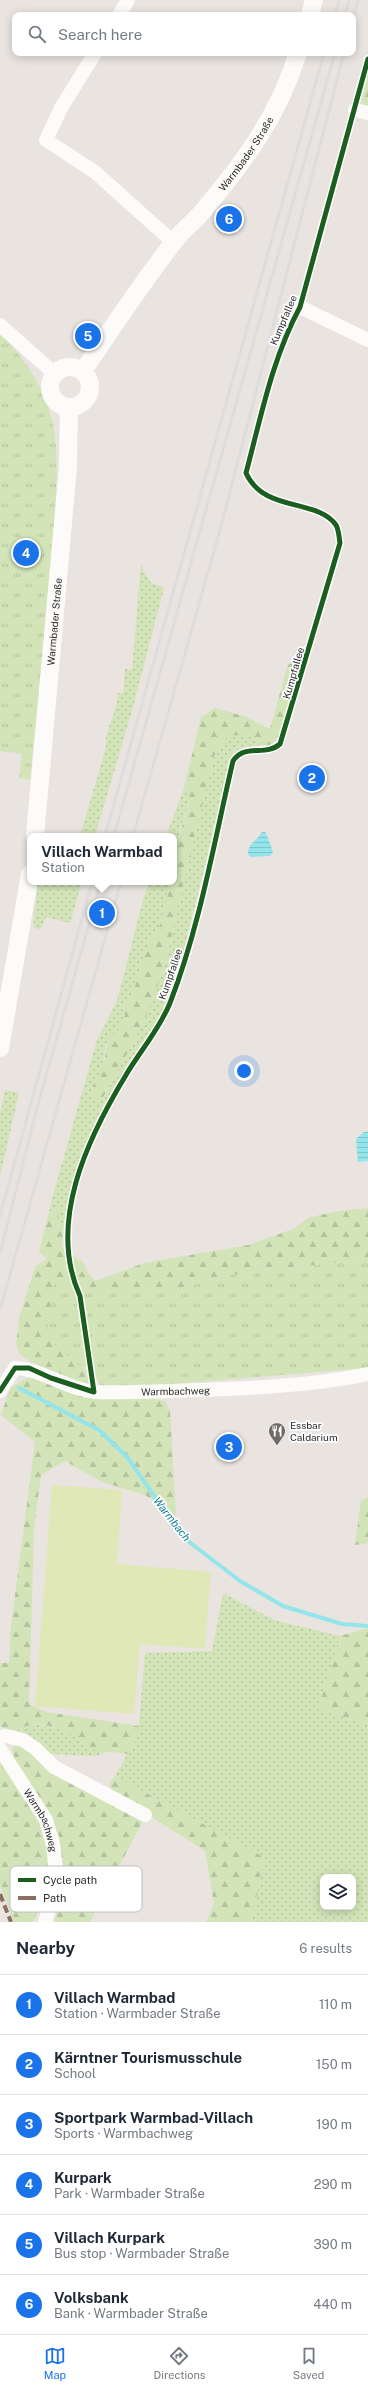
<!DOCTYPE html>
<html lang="en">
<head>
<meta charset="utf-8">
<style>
  body { margin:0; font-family:"Public Sans",sans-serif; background:#f2f2f3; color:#1f2937 }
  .controls { position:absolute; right:12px; bottom:12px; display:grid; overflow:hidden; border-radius:8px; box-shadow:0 2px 10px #0003 }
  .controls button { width:36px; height:36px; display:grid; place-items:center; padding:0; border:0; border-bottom:1px solid #e0e1e3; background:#fff; color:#1f2937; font:20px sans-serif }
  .you { position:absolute; left:244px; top:1071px; width:14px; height:14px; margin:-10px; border:3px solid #fff; border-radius:50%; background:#1a73e8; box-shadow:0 0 0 6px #1a73e833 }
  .badge { display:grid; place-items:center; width:26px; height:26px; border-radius:50%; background:#1a73e8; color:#fff; font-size:13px; font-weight:700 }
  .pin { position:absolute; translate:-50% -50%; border:2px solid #fff; box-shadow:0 1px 4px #0006 }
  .popup { position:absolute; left:27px; top:833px; width:150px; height:52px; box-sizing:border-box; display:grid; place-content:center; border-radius:8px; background:#fff; filter:drop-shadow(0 1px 3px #0005); font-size:13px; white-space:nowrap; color:#747a83 }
  .popup b { font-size:15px; color:#1f2937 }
  .popup::after { content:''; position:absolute; left:50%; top:100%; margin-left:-8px; border:8px solid transparent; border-top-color:#fff }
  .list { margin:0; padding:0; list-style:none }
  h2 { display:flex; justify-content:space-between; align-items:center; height:52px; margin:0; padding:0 16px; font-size:17px }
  h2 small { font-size:13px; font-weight:400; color:#747a83 }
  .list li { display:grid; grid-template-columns:26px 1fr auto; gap:12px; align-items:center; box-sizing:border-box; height:60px; padding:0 16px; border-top:1px solid #e0e1e3 }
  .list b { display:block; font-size:15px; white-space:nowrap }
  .list p { margin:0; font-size:13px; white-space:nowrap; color:#747a83 }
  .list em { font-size:13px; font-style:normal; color:#747a83 }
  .icon { flex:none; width:22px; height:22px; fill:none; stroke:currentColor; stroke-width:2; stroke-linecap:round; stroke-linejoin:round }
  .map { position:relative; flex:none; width:368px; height:1922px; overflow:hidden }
  .search { position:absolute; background:#fff; box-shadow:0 2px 10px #0003; left:12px; right:12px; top:12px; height:44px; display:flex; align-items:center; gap:10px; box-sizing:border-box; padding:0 14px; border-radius:8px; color:#747a83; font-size:15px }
  .sheet { height:412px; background:#fff }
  nav { display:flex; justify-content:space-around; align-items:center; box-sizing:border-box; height:56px; border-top:1px solid #e0e1e3; background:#fff; font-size:11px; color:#747a83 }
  nav a { display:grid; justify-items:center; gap:2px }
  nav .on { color:#1a73e8 }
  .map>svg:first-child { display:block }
  .grass { fill:url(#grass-dots); fill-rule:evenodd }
  .forest { fill:url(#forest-firs) }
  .park { fill:url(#park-tufts) }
  .pitch { fill:#dfe8b6 }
  .water { fill:url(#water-rules) }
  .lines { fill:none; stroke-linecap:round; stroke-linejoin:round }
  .stream { stroke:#93e5eb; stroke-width:4 }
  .minor { stroke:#fcfbfa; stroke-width:14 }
  .tertiary { stroke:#fcfbfa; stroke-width:18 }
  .rail { stroke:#deddde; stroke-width:3 }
  .quiet { stroke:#8d6e63; stroke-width:4; stroke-dasharray:8 4; stroke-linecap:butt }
  .cycleway-casing { stroke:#fff; stroke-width:8 }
  .cycleway { stroke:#1b5e20; stroke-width:5 }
  .labels { text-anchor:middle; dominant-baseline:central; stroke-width:3.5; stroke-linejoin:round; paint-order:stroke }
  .street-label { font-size:10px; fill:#2b2b2b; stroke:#fff }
  .poi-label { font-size:10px; fill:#2b2b2b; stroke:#fff; text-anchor:start }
  .water-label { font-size:11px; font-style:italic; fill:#0c7f96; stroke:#fff }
  .key { fill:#fff; stroke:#bfbfbf; stroke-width:1 }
  .key-label { font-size:11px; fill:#2b2b2b }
</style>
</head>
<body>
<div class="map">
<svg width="368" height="1922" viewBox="0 0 368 1922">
  <defs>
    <pattern id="grass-dots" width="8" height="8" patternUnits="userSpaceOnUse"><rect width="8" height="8" fill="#d2e4b8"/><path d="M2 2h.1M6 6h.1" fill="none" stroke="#b4c49e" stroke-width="1.8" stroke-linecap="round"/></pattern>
    <pattern id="forest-firs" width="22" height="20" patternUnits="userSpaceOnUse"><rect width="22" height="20" fill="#d2e4b8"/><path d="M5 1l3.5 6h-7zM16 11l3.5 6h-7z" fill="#b4c49e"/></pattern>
    <pattern id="park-tufts" width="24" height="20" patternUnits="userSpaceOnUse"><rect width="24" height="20" fill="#d2e4b8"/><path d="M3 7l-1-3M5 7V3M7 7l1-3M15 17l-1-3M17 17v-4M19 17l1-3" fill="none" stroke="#b4c49e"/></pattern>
    <pattern id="water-rules" width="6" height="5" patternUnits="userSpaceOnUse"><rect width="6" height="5" fill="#93e5eb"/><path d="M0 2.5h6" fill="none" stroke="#7fc5ca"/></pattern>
  </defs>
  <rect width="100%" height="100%" fill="#e9e4e0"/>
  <!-- grass -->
  <g class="grass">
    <polygon points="141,565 150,582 164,588 133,707 95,836 80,836 106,747 106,737 117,703 118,693 123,693 125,669 132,670"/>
    <polygon points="239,734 249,735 268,745 242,747 233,754 176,981 154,1030 105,1107 91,1135 73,1183 63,1229 57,1221 59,1209 49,1212 51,1202 97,1040 117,1001 144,896 150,882 171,882 158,932 150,938 132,996 123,1006 125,1015 117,1033 106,1043 102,1071 92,1090 92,1094 101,1101 144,1022 164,968 214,756 226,738"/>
    <polygon points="184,788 190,799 181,826 174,865 174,836 166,836"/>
    <polygon points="38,882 82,882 70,923 46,917 40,930 33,927"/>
    <polygon points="5,1090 19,1093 0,1177 0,1114"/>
    <path d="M 223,1593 L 274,1620 L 340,1636 L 318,1709 L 368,1725 L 368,1922 L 252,1922 L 264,1857 L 115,1776 L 138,1735 L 145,1653 L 212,1651 ZM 323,1877 L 353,1877 L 353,1907 L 323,1907 Z"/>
    <path d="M 36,1724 C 51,1728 78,1730 85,1746 L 110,1751 L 95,1756 L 49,1754 L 16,1730 Z"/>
  </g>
  <!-- forest -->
  <g class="forest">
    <polygon points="368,72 368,110 360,104"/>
    <path d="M 292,663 L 297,669 L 296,678 C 292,695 285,739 268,746 C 254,736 244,731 226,738 L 214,756 L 164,968 L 144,1022 L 101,1101 L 92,1094 C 91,1086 98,1079 101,1071 C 106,1060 105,1047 110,1035 L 117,1033 L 125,1015 L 123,1006 L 132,996 L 150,938 L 158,932 L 171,882 L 174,882 C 174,853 181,827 190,800 L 184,788 L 201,717 L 215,708 L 247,717 L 270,729 L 288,664 Z"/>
    <polygon points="368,1208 368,1259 222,1276 173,1291 95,1292 58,1277 90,1385 86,1387 41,1368 20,1355 16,1344 19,1318 35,1267 47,1259 39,1252 49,1212 59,1209 57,1221 63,1229 62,1248 83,1262 88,1273 96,1281 144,1263 248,1245 293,1229 310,1217 340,1211"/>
    <path d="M 29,1377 L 165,1401 L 170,1411 L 176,1516 L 145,1495 L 102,1482 L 65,1461 L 41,1475 L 34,1528 L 29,1704 L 46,1712 L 139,1726 L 138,1735 L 128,1754 L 95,1750 L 85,1746 C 80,1735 47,1723 35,1724 C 28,1725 19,1729 12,1731 L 0,1726 L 0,1663 L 9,1663 L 11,1626 L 35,1442 L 1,1415 L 10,1388 Z"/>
    <polygon points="368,1497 368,1543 355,1545 361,1501"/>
    <polygon points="368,1628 368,1725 318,1709 340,1636"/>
    <polygon points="19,1743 144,1819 90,1922 55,1922 64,1872 59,1836 15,1762 12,1748"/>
    <path d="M 0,1761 C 27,1802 57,1831 45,1884 C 43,1897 39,1910 33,1922 L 14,1922 L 0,1885 Z"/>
    <polygon points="115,1776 264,1857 252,1922 206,1922 214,1904 205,1851 111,1791 110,1783"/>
  </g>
  <!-- park -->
  <g class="park">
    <path d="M 0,332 C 24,359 43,384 52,420 C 61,456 55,510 52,547 C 46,625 38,702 30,780 L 19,778 L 22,754 L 0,751 Z"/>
    <path d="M 368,1259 L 368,1368 L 124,1388 L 101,1387 C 96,1375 91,1365 78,1365 L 46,1336 L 52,1289 L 58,1277 L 95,1292 L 173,1291 L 222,1276 Z"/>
  </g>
  <!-- pitch -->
  <polygon class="pitch" points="52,1485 122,1490 117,1564 211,1572 205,1649 140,1644 134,1714 35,1706"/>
  <!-- water -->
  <g class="water">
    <path d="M 262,832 L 265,832 C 268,837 271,846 273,852 L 270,856 L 251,857 L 248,854 C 248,843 257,841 262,832 Z"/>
    <polygon points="364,1132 368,1132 368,1161 358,1162 356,1139"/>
  </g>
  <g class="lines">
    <!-- stream -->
    <polyline class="stream" points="19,1388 99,1430 127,1457 184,1538 240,1581 283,1606 342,1624 368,1626"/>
    <!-- minor -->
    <g class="minor">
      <polyline points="119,15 128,0"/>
      <polyline points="95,53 61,108 46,140 95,172 173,242"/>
      <polyline points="355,110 368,113"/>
      <polyline points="300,307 368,340"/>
      <polyline points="0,325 55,374"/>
      <path id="s1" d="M 0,1391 L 15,1368 C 43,1369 68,1390 96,1392 C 121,1393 147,1391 172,1391 C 237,1389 304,1387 368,1374"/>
      <polyline points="0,1737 6,1736 23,1740 35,1748 54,1767 145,1815"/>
      <path id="s2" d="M 0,1749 L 46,1820 L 53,1845 L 57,1881 L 45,1922"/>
    </g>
    <!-- tertiary -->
    <g class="tertiary">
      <polyline points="310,15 314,0"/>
      <circle cx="70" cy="387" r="20"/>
      <path id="s3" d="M 83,371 C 112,328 141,284 173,243 C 181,231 193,223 202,212 C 244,162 278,117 298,53"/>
      <path id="s4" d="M 35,836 L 68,467 L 69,407"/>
      <polyline points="0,1048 30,874"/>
    </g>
    <!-- rail -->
    <g class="rail">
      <polyline points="335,15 339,0"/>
      <polyline points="345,15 349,0"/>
      <polyline points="353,19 358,0"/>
      <polyline points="105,836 324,53"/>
      <polyline points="114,836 335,53"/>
      <polyline points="133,836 220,530 344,53"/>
      <polyline points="0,1216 92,882"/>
      <polyline points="0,1253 39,1101 101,882"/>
      <polyline points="0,1310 121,882"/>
    </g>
    <!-- quiet -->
    <polyline class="quiet" points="0,1894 11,1922"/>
    <!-- cycleway casing -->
    <g class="cycleway-casing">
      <path id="cycleway" d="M 0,1391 L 15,1368 L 29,1368 L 51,1378 L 94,1392 L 80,1296 C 47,1223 87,1139 126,1075 C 140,1051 159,1030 170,1003 C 200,926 214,842 233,761 C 245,743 265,757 280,744 L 340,543 C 339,538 339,530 336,525 C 317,498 264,513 246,473 C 261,417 272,359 300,307 L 368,59"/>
    </g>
    <!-- cycleway -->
    <use href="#cycleway" class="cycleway"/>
  </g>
  <!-- icons -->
  <defs>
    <g id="restaurant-pin" transform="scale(0.9)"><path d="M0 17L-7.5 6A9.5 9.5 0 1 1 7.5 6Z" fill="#6e6c6a" stroke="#fff"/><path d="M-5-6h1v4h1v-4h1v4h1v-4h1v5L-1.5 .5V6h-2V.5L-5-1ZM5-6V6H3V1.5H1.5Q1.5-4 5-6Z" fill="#fff"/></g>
  </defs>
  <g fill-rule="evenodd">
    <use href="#restaurant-pin" x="277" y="1431"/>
  </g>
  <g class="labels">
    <!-- street labels -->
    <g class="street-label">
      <text stroke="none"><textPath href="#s3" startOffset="272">Warmbader Straße</textPath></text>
      <text transform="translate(283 320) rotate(-67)">Kumpfallee</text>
      <text stroke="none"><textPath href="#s4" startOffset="215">Warmbader Straße</textPath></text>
      <text transform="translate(293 673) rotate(-74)">Kumpfallee</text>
      <text transform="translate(170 974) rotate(-71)">Kumpfallee</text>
      <text stroke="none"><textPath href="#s1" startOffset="192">Warmbachweg</textPath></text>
      <text stroke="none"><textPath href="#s2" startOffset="83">Warmbachweg</textPath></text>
    </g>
    <!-- poi labels -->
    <g class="poi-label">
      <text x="290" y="1425">Essbar<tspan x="290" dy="12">Caldarium</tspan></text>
    </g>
    <!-- water labels -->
    <g class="water-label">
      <text transform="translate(172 1519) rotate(52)">Warmbach</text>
    </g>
  </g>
  <!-- legend -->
  <rect x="10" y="1866" width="132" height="46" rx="6" class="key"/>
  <rect x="18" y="1878" width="18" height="4" fill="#1b5e20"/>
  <rect x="18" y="1896" width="18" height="4" fill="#8d6e63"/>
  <g class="key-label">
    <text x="43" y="1884">Cycle path</text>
    <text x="43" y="1902">Path</text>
  </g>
</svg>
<div class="controls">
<button><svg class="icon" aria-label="layers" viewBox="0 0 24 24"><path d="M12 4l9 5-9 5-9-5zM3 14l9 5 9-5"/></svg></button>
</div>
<div class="you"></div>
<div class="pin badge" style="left:102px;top:913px">1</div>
<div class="popup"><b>Villach Warmbad</b>Station</div>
<div class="pin badge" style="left:312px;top:778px">2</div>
<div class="pin badge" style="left:229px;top:1447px">3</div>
<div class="pin badge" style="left:26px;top:553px">4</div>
<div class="pin badge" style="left:88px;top:336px">5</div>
<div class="pin badge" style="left:229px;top:219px">6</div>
<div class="search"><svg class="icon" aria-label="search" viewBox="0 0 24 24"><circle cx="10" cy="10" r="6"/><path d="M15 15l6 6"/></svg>Search here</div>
</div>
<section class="sheet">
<h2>Nearby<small>6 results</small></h2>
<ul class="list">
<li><span class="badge">1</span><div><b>Villach Warmbad</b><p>Station · Warmbader Straße</p></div><em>110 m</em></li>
<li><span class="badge">2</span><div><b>Kärntner Tourismusschule</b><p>School</p></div><em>150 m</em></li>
<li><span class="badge">3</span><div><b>Sportpark Warmbad-Villach</b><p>Sports · Warmbachweg</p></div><em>190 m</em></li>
<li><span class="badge">4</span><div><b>Kurpark</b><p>Park · Warmbader Straße</p></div><em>290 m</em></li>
<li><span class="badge">5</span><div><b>Villach Kurpark</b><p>Bus stop · Warmbader Straße</p></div><em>390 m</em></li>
<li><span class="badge">6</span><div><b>Volksbank</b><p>Bank · Warmbader Straße</p></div><em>440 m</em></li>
</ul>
</section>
<nav>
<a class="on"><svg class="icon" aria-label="map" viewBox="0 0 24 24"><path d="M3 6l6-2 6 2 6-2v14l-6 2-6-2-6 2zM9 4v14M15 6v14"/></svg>Map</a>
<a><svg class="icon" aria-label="directions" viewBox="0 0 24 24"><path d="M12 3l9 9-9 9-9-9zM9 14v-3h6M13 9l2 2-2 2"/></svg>Directions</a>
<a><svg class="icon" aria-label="saved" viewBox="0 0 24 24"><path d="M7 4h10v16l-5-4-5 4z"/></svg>Saved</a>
</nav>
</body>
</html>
